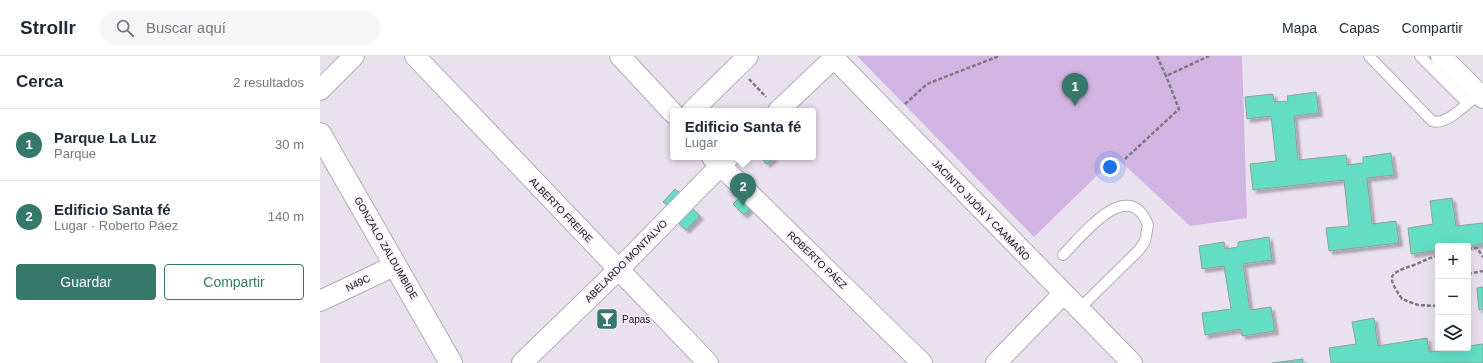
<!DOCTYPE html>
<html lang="es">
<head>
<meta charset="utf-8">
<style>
  body { margin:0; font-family:Arial,sans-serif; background:#f6f6f7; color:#1f2937 }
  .controls { position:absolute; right:12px; bottom:12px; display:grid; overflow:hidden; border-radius:4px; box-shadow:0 4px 16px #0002 }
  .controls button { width:36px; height:36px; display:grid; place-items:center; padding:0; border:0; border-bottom:1px solid #e0e1e3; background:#fff; color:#1f2937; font:20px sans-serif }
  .you { position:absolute; left:790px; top:111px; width:14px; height:14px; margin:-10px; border:3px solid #fff; border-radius:50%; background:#1a73e8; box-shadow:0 0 0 6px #1a73e833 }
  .badge { display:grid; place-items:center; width:26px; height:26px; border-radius:50%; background:#36796b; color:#fff; font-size:13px; font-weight:700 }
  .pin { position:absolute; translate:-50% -33px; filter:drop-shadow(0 1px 2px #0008) }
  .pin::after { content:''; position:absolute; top:21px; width:14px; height:12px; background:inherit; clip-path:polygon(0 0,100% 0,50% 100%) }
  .popup { position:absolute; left:350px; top:52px; width:146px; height:52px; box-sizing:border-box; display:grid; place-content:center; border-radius:4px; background:#fff; filter:drop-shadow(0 1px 3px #0005); font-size:13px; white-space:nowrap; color:#747a83 }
  .popup b { font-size:15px; color:#1f2937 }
  .popup::after { content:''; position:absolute; left:50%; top:100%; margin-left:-8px; border:8px solid transparent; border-top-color:#fff }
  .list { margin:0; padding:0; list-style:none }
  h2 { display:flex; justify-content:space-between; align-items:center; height:52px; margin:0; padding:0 16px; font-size:17px }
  h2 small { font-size:13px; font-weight:400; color:#747a83 }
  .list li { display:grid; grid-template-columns:26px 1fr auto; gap:12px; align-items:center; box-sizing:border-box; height:72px; padding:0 16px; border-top:1px solid #e0e1e3 }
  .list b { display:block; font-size:15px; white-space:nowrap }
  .list p { margin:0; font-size:13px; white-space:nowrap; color:#747a83 }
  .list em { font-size:13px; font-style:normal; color:#747a83 }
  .actions { display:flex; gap:8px; padding:12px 16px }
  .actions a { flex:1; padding:9px 0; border:1px solid #36796b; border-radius:4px; text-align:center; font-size:14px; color:#36796b }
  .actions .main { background:#36796b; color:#fff }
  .icon { flex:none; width:22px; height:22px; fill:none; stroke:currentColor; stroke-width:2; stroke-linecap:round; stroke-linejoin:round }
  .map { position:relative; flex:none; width:1163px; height:307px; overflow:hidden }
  header { display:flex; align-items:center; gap:24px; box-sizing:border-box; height:56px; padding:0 20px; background:#fff; border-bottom:1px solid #e0e1e3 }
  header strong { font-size:19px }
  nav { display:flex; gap:22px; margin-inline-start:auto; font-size:14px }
  .search { width:280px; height:36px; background:#f6f6f7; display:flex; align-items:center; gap:10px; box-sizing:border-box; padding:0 14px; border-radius:22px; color:#747a83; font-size:15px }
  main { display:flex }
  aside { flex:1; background:#fff }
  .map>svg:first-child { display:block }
  .green { fill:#d2b4e2 }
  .building { fill:#63dec4; stroke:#91a29d; filter:url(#shadow) }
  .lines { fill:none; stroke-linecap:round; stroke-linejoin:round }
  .lane-casing { stroke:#b4acb9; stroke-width:12 }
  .street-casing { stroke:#b4acb9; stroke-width:22 }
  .secondary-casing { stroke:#b4acb9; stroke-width:24 }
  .path { stroke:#7e7881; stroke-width:2.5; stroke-dasharray:4 2; stroke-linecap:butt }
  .lane { stroke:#fff; stroke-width:10 }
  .street { stroke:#fff; stroke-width:20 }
  .secondary { stroke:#fff; stroke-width:22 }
  .labels { text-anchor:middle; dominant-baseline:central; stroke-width:3; stroke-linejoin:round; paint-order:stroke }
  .street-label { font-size:10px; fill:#141116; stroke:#f7effc }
  .poi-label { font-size:10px; fill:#141116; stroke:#f7effc; text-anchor:start }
</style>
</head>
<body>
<header>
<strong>Strollr</strong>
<div class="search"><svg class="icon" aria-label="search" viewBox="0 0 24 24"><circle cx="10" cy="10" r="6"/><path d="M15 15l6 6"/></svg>Buscar aquí</div>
<nav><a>Mapa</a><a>Capas</a><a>Compartir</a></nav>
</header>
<main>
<aside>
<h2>Cerca<small>2 resultados</small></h2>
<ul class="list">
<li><span class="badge">1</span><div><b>Parque La Luz</b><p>Parque</p></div><em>30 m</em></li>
<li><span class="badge">2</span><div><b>Edificio Santa fé</b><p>Lugar · Roberto Páez</p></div><em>140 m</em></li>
</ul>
<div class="actions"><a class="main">Guardar</a><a>Compartir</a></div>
</aside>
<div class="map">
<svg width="1163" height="307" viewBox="0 0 1163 307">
  <defs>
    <filter id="shadow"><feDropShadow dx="3.5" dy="3.5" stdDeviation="1" flood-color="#0004"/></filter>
  </defs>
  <rect width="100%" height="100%" fill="#eae1ef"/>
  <!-- green -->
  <polygon class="green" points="537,0 922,0 927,162 870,170 796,101 714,181"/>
  <!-- building -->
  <g class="building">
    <polygon points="996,36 999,57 974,60 978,104 1026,99 1027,109 1043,107 1043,101 1071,97 1074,119 1047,122 1052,168 1076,165 1079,187 1009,195 1006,172 1029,170 1024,124 933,134 930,108 956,105 951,60 927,63 925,41 953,38 954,46 968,45 967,40"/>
    <polygon points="440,101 455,101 447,108"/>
    <polygon points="355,133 363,139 351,152 343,146"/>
    <polygon points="421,140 432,151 424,159 413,148"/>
    <polygon points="1132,142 1136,170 1163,167 1163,188 1148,190 1118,190 1118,194 1091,198 1088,172 1113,168 1110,145"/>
    <polygon points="372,152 380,160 366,174 357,166"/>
    <polygon points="949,181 952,204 923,208 930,254 951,251 955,275 922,280 921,273 885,279 882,257 911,253 904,210 882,213 879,190 904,186 905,193 918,191 918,186"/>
    <polygon points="1163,231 1163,253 1159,254 1157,232"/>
    <polygon points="1054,262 1058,290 1107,282 1109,296 1148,292 1148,290 1163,288 1163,307 1011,307 1009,292 1036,288 1032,266"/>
    <polygon points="983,303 983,307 952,307"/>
  </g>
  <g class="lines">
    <!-- lane casing -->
    <g class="lane-casing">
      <g id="lane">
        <path d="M 1049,0 L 1112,65 C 1127,70 1147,47 1159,38"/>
        <polyline points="1100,0 1147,47"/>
        <path d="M 743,199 C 762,180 808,119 828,169 L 825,185 L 819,194 L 758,254"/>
      </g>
    </g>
    <!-- street casing -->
    <g class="street-casing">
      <g id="street">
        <polyline points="95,0 388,307"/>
        <polyline points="300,0 353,57"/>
        <polyline points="512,0 812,307"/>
        <polyline points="1121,0 1163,42"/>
        <polyline points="0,34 34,0"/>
        <polyline points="372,55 428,0"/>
        <polyline points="458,55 514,2"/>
        <polyline points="392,101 602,307"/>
        <polyline points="0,245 76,209"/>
        <polyline points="202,307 298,214 409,101"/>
        <polyline points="676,307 743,238"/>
      </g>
    </g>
    <!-- secondary casing -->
    <g class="secondary-casing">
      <polyline id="secondary" points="0,78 131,307"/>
    </g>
    <!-- path -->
    <g class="path">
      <polyline points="837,0 846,20 889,0"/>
      <polyline points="429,23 446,41"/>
      <polyline points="585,48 607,28 679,0"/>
      <polyline points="805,103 859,53 846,20"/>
      <polyline points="1148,193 1157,192 1163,201"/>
      <path d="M 1118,200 C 1110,201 1102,206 1094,209 C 1068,218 1066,219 1082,243 L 1098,249 L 1118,250"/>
      <polyline points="1148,218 1163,215"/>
    </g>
    <!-- lane -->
    <use href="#lane" class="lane"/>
    <!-- street -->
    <use href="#street" class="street"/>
    <!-- secondary -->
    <use href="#secondary" class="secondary"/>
  </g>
  <!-- icons -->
  <defs>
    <g id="bar-square" transform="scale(1.15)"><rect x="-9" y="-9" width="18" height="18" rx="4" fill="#36796b" stroke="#f7effc"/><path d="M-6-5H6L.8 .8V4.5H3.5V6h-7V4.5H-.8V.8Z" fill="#fff"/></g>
  </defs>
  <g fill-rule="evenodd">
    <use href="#bar-square" x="287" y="263"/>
  </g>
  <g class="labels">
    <!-- street labels -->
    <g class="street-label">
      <text transform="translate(241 154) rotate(46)">ALBERTO FREIRE</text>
      <text transform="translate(661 154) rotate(46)">JACINTO JIJÓN Y CAAMAÑO</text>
      <text transform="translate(66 192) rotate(60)">GONZALO ZALDUMBIDE</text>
      <text transform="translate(497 204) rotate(44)">ROBERTO PÁEZ</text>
      <text transform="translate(306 205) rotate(-45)">ABELARDO MONTALVO</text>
      <text transform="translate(38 227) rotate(-26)">N49C</text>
    </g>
    <!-- poi labels -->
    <g class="poi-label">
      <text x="302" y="263">Papas</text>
    </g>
  </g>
</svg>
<div class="controls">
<button>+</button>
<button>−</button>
<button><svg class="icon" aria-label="layers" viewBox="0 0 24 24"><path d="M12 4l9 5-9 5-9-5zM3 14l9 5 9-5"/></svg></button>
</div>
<div class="you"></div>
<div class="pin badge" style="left:755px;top:50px">1</div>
<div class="pin badge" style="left:423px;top:150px">2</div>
<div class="popup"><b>Edificio Santa fé</b>Lugar</div>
</div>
</main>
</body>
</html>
